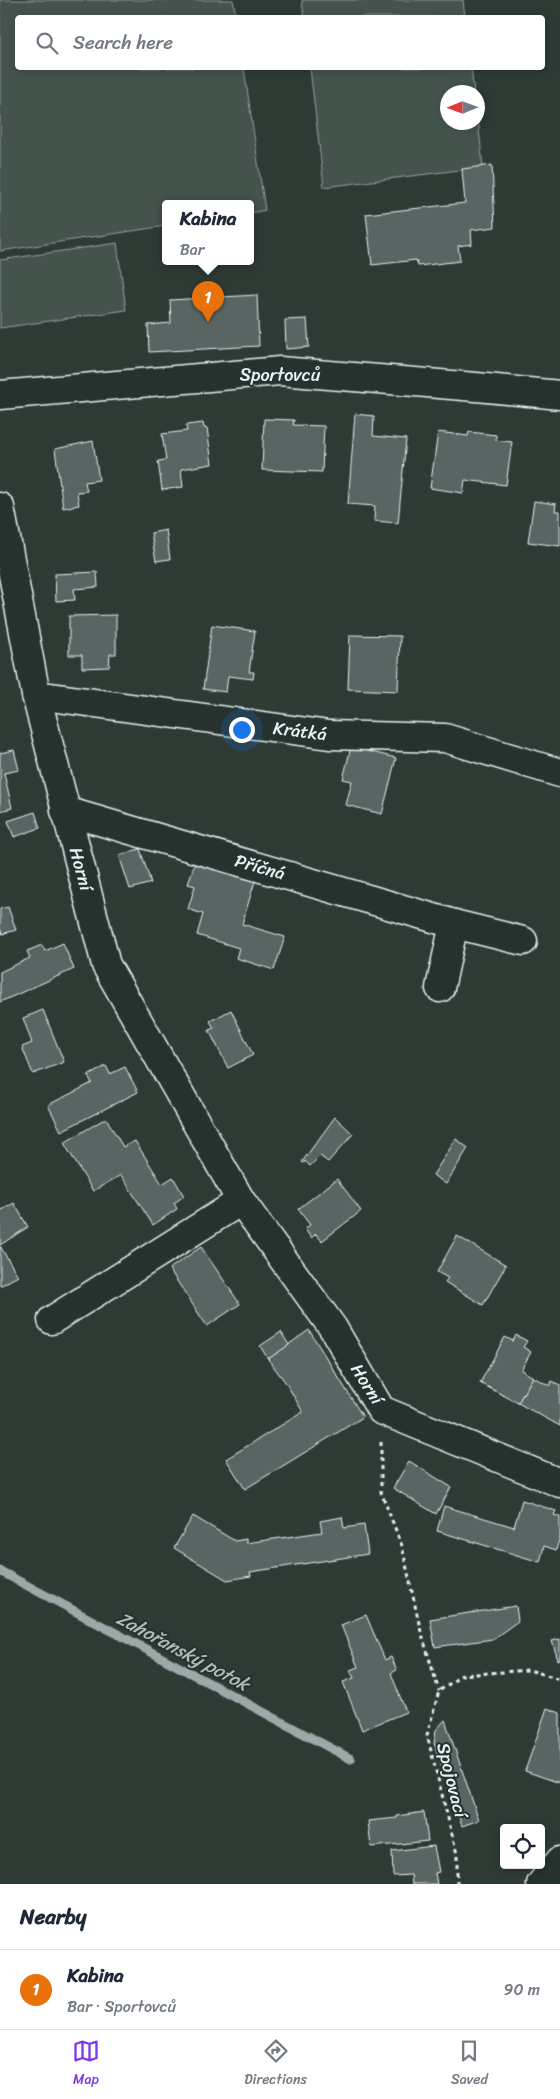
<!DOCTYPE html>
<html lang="en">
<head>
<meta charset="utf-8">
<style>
  body { margin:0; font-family:Sriracha,sans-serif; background:#f6f6f7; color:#1f2937 }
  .controls { position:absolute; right:15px; bottom:15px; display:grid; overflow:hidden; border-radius:5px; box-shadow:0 2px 8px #0003 }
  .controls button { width:45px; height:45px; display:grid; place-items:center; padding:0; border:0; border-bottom:1px solid #e0e1e3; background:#fff; color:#1f2937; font:25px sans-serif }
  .compass { position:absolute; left:440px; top:85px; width:45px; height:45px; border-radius:50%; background:#fff; box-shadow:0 2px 8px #0003; rotate:269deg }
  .you { position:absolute; left:241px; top:729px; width:18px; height:18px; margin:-12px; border:4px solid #fff; border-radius:50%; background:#1a73e8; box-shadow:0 0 0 8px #1a73e833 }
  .badge { display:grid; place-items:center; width:32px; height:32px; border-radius:50%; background:#7c3aed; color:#fff; font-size:16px; font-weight:700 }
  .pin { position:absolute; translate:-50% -41px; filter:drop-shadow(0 1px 2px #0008) }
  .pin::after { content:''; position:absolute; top:26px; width:18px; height:15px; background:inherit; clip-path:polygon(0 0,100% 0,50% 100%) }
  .popup { position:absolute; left:162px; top:200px; width:92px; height:65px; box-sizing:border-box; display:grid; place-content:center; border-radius:5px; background:#fff; filter:drop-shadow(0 1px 4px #0005); font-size:16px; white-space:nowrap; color:#747a83 }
  .popup b { font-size:19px; color:#1f2937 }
  .popup::after { content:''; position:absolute; left:50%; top:100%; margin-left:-10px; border:10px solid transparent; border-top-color:#fff }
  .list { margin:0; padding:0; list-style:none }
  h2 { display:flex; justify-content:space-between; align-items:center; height:65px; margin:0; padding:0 20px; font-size:21px }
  h2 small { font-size:16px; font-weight:400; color:#747a83 }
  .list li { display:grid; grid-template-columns:32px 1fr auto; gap:15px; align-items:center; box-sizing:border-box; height:80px; padding:0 20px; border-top:1px solid #e0e1e3 }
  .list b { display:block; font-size:19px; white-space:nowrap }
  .list p { margin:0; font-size:16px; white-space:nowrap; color:#747a83 }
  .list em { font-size:16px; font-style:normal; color:#747a83 }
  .icon { flex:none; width:28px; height:28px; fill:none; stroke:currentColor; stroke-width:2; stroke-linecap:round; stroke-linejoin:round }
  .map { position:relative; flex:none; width:560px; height:1884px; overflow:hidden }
  .search { position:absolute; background:#fff; box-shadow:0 2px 8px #0003; left:15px; right:15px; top:15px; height:55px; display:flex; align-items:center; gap:12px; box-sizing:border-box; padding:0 18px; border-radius:5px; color:#747a83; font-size:19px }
  .sheet { height:145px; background:#fff }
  nav { display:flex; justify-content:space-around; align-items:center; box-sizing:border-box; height:70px; border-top:1px solid #e0e1e3; background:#fff; font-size:14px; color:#747a83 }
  nav a { display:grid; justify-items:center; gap:2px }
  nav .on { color:#7c3aed }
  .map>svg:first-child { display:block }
  .green { fill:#45524e; stroke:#96a2a3 }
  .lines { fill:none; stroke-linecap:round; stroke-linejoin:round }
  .stream { stroke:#9da8a9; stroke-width:9 }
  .building { fill:#596563; stroke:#e8f1f8 }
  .minor-casing { stroke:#e8f1f8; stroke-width:31 }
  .path { stroke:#e8f1f8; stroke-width:3; stroke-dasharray:4 4; stroke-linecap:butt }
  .minor { stroke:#26332d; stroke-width:28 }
  .labels { text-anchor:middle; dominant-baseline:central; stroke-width:4; stroke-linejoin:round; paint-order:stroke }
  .street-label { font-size:18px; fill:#e8f1f8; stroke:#26332d }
  .water-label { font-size:19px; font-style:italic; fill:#b0babd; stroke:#26332d }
</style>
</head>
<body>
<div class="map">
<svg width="560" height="1884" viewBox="0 0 560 1884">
  <rect width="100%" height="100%" fill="#2e3b35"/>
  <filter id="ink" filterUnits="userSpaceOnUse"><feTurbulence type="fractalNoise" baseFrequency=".02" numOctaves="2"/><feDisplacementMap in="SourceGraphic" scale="10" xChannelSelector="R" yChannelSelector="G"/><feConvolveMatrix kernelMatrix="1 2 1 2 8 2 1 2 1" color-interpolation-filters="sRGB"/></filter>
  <g filter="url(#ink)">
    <!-- green -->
    <g class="green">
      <polygon points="0,0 233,0 236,17 18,18 18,68 244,68 265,210 251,213 250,203 166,203 165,226 0,251"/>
      <polygon points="302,0 463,0 465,17 304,17"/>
      <polygon points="310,68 471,68 474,92 448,92 448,122 478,122 478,119 483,167 324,187"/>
      <polygon points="117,243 126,310 0,328 0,260"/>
    </g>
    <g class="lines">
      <!-- stream -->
      <polyline class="stream" points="0,1571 351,1759"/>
    </g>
    <!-- building -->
    <g class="building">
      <polygon points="492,165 495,227 471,230 472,244 458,246 460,261 418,266 416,260 372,265 366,214 465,203 462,169"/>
      <polygon points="257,295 259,346 149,352 148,325 171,323 170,300"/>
      <polygon points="307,319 309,347 286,349 285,320"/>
      <polygon points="355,414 374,416 373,436 406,439 398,523 374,521 375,506 348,504"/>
      <polygon points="264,419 294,420 293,425 324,426 322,472 262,470"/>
      <polygon points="203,423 204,428 207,428 212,464 181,469 183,487 162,490 158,461 166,460 162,434 187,431 186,425"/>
      <polygon points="438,432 468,436 469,432 496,435 496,440 512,442 506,485 465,480 463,493 430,488"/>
      <polygon points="93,441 99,480 85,482 87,491 77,492 79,505 63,508 55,449"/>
      <polygon points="534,501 556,504 555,511 560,511 560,546 528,542"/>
      <polygon points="166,530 170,559 156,561 151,533"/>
      <polygon points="97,572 98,587 74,589 75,600 56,601 55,574"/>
      <polygon points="116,615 116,654 110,654 109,667 82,668 82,655 69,655 69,616"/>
      <polygon points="212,625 255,631 249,672 254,672 253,679 228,676 226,692 203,689"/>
      <polygon points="350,635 400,636 398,691 348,689"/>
      <polygon points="351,747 396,758 382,814 346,805 352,781 343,779"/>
      <polygon points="14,750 19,770 4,773 12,808 0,811 0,753"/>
      <polygon points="35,812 40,828 14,837 8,821"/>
      <polygon points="140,849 151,883 130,889 119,855"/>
      <polygon points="195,862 255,881 242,924 285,937 274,970 236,958 239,948 197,935 203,914 188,909 195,886 188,884"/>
      <polygon points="8,907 16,930 2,934 0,928 0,909"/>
      <polygon points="63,943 74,969 0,1002 0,972 30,958 27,951 42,945 45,951"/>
      <polygon points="43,1010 64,1062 33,1074 22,1047 32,1043 23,1018"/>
      <polygon points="231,1010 253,1055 228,1068 209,1030 214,1028 210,1021"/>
      <polygon points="106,1066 110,1074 125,1067 138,1092 61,1131 48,1105 92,1083 88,1076"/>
      <polygon points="335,1117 353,1134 328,1162 320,1156 310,1166 305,1161 304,1163 302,1162"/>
      <polygon points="106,1118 123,1147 135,1141 162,1184 173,1177 184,1196 174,1203 177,1209 153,1225 121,1175 93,1191 64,1143"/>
      <polygon points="456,1139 468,1148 446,1184 433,1175"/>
      <polygon points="337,1179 361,1211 322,1241 316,1234 311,1238 305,1229 310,1225 298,1209"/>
      <polygon points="14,1203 28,1227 0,1245 0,1211"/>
      <polygon points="457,1236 506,1265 483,1305 445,1282 448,1278 437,1272"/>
      <polygon points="0,1246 18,1276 0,1286"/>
      <polygon points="201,1247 240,1304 207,1326 169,1269"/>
      <polygon points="309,1330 363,1417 245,1489 226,1459 303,1412 286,1383 268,1359"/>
      <polygon points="281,1332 289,1345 268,1359 260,1346"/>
      <polygon points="516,1335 527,1341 523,1347 531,1352 521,1370 533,1377 518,1403 480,1383 505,1337 513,1341"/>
      <polygon points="533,1377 550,1386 552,1381 560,1385 560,1426 518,1403"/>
      <polygon points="409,1461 451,1487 436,1514 393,1488"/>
      <polygon points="522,1500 556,1511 554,1515 560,1517 560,1537 556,1550 544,1546 540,1562 437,1531 444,1506 514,1527"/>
      <polygon points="193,1516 235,1541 246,1539 246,1543 322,1532 320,1521 342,1517 344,1528 364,1525 368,1554 250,1572 251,1576 227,1580 174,1548"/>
      <polygon points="516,1606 518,1621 493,1639 435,1647 430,1619"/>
      <polygon points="366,1615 385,1660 391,1657 397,1670 391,1673 406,1712 362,1730 343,1682 354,1678 350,1670 358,1667 341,1625"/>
      <polygon points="560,1639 560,1659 558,1660 552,1641"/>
      <polygon points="547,1708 560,1713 560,1783 525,1771"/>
      <polygon points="445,1720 479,1820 462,1826 434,1743 436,1730"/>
      <polygon points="424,1812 428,1841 371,1847 368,1821 397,1818 397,1816"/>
      <polygon points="434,1846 439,1872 435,1873 437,1884 412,1884 411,1875 393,1876 392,1851"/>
    </g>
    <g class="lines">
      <!-- minor casing -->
      <g class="minor-casing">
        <g id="minor">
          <polyline points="0,395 280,371 476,387 560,395"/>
          <polyline points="0,507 36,695 106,965 241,1201 333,1328 381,1410 560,1483"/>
          <polyline points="36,695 329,735 445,738 560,773"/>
          <polyline points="65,811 454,924 523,941"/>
          <polyline points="440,988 454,924"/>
          <polyline points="52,1320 241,1201"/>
          <polyline points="541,1884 560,1861"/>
        </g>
      </g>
      <!-- path -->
      <g class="path">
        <polyline points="381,1442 381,1492 402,1546 420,1628 439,1691"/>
        <polyline points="457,1884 457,1854 427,1735 439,1691 462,1675 529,1670 560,1679"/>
      </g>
      <!-- minor -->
      <use href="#minor" class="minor"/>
    </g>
  </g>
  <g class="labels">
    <!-- street labels -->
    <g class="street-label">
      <text x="280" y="375">Sportovců</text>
      <text transform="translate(300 731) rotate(7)">Krátká</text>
      <text transform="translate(260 867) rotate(16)">Příčná</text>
      <text transform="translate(81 869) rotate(75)">Horní</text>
      <text transform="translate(367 1384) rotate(58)">Horní</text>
      <text transform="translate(452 1780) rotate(76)">Spojovací</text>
    </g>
    <!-- water labels -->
    <g class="water-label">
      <text transform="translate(183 1651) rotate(28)">Zahořanský potok</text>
    </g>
  </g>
</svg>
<div class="controls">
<button><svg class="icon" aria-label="locate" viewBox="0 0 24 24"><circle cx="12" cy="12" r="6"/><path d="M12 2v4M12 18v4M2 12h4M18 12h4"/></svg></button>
</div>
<svg class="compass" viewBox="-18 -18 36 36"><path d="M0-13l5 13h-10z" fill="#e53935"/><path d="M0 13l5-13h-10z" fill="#747a83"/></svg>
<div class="you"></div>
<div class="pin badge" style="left:208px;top:322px;background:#e8710a">1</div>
<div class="popup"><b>Kabina</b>Bar</div>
<div class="search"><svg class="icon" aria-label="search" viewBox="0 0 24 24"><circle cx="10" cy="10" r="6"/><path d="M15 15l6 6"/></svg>Search here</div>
</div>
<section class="sheet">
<h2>Nearby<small></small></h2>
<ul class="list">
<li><span class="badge" style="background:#e8710a">1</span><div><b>Kabina</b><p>Bar · Sportovců</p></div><em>90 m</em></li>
</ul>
</section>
<nav>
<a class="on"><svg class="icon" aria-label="map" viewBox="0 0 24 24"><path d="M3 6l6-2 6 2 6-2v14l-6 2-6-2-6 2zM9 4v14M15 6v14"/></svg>Map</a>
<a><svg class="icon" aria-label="directions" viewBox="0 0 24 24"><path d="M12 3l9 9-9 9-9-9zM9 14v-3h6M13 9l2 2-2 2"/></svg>Directions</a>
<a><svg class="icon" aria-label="saved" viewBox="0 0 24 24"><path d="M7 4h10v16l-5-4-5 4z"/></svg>Saved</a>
</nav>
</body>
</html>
